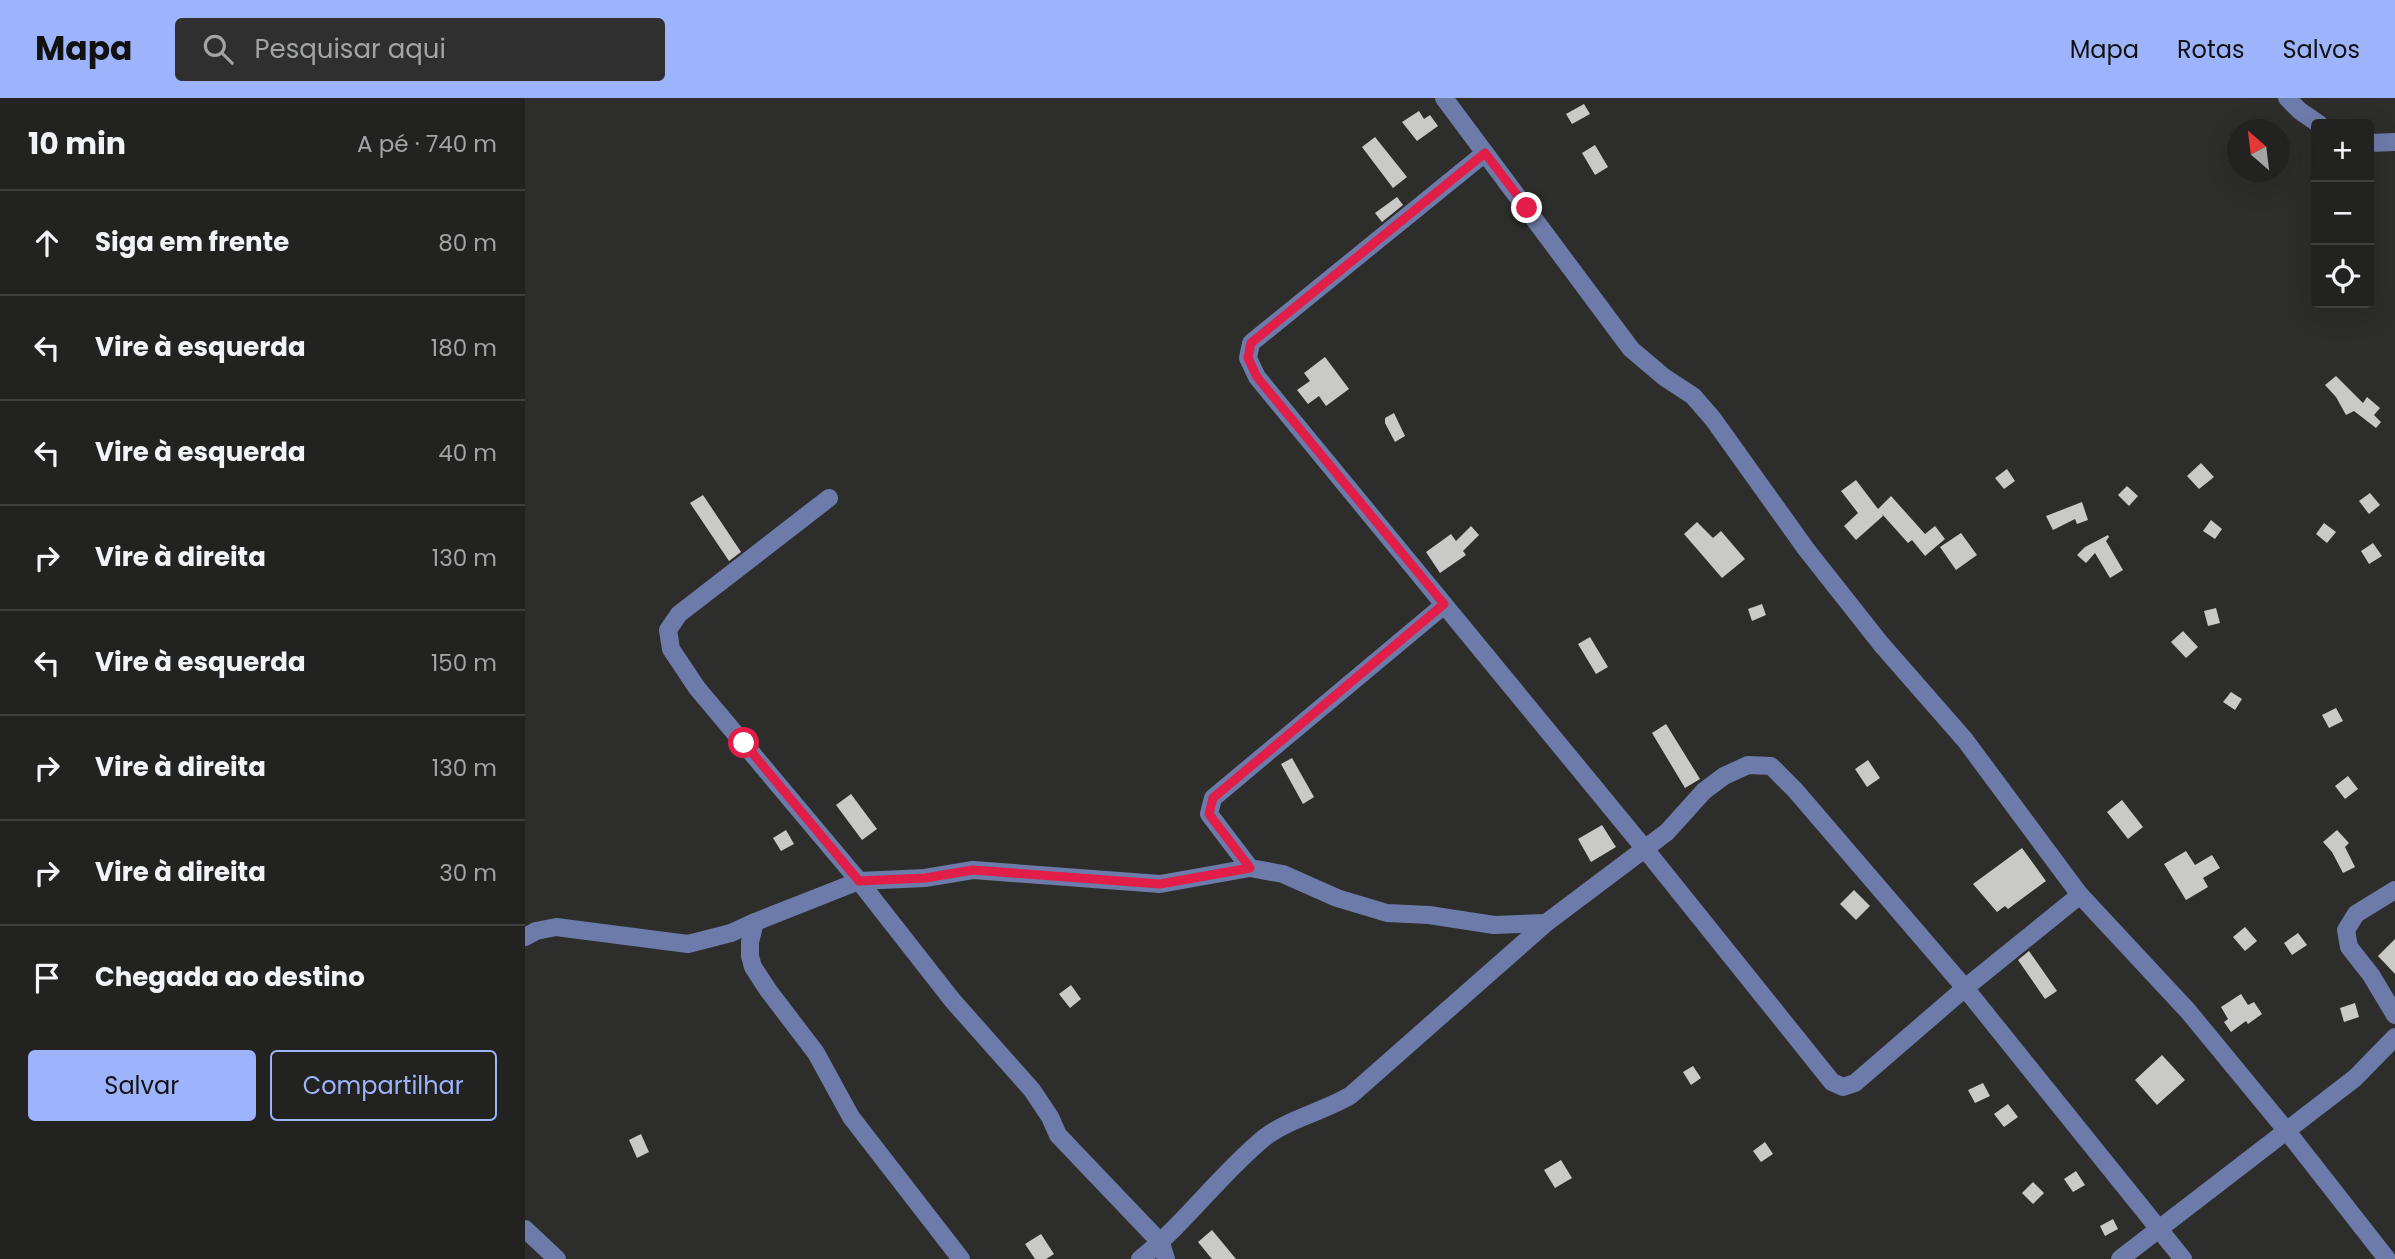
<!DOCTYPE html>
<html lang="pt">
<head>
<meta charset="utf-8">
<style>
  body { margin:0; font-family:Poppins,sans-serif; background:#2e2f2e; color:#f1f3f6 }
  .controls { position:absolute; right:21px; top:21px; display:grid; overflow:hidden; border-radius:7px; box-shadow:0 7px 28px #0002 }
  .controls button { width:63px; height:63px; display:grid; place-items:center; padding:0; border:0; border-bottom:2px solid #3f3f3f; background:#222221; color:#f1f3f6; font:35px sans-serif }
  .compass { position:absolute; left:1702px; top:21px; width:63px; height:63px; border-radius:50%; background:#222221; box-shadow:0 7px 28px #0002; rotate:332deg }
  .stop { position:absolute; width:21px; height:21px; margin:-16px; border:5px solid #e11d48; border-radius:50%; background:#fff }
  .stop.end { background:#e11d48; border-color:#fff; box-shadow:0 2px 7px #0008 }
  .list { margin:0; padding:0; list-style:none }
  h2 { display:flex; justify-content:space-between; align-items:center; height:91px; margin:0; padding:0 28px; font-size:30px }
  h2 small { font-size:23px; font-weight:400; color:#a2a4a5 }
  .list li { display:grid; grid-template-columns:46px 1fr auto; gap:21px; align-items:center; box-sizing:border-box; height:105px; padding:0 28px; border-top:2px solid #3f3f3f }
  .list b { display:block; font-size:26px; white-space:nowrap }
  .list em { font-size:23px; font-style:normal; color:#a2a4a5 }
  .actions { display:flex; gap:14px; padding:21px 28px }
  .actions a { flex:1; padding:16px 0; border:2px solid #9db4fd; border-radius:7px; text-align:center; font-size:24px; color:#9db4fd }
  .actions .main { background:#9db4fd; color:#111 }
  .icon { flex:none; width:38px; height:38px; fill:none; stroke:currentColor; stroke-width:2; stroke-linecap:round; stroke-linejoin:round }
  .map { position:relative; flex:none; width:1870px; height:1161px; overflow:hidden }
  header { display:flex; align-items:center; gap:42px; box-sizing:border-box; height:98px; padding:0 35px; background:#9db4fd; color:#111 }
  header strong { font-size:33px }
  nav { display:flex; gap:38px; margin-inline-start:auto; font-size:24px }
  .search { width:490px; height:63px; background:#2e2f2e; display:flex; align-items:center; gap:18px; box-sizing:border-box; padding:0 24px; border-radius:7px; color:#a2a4a5; font-size:26px }
  main { display:flex }
  aside { flex:1; background:#222221 }
  .map>svg:first-child { display:block }
  .building { fill:#c9cac7 }
  .lines { fill:none; stroke-linecap:round; stroke-linejoin:round }
  .minor { stroke:#6c7ba9; stroke-width:18 }
  .route { stroke:#e11d48; stroke-width:9 }
</style>
</head>
<body>
<header>
<strong>Mapa</strong>
<div class="search"><svg class="icon" aria-label="search" viewBox="0 0 24 24"><circle cx="10" cy="10" r="6"/><path d="M15 15l6 6"/></svg>Pesquisar aqui</div>
<nav><a>Mapa</a><a>Rotas</a><a>Salvos</a></nav>
</header>
<main>
<aside>
<h2>10 min<small>A pé · 740 m</small></h2>
<ul class="list">
<li><svg class="icon" aria-label="ahead" viewBox="0 0 24 24"><path d="M12 20V5M6 11l6-6 6 6"/></svg><div><b>Siga em frente</b></div><em>80 m</em></li>
<li><svg class="icon" aria-label="left" viewBox="0 0 24 24"><path d="M17 20v-9H6M10 6l-5 5 5 5"/></svg><div><b>Vire à esquerda</b></div><em>180 m</em></li>
<li><svg class="icon" aria-label="left" viewBox="0 0 24 24"><path d="M17 20v-9H6M10 6l-5 5 5 5"/></svg><div><b>Vire à esquerda</b></div><em>40 m</em></li>
<li><svg class="icon" aria-label="right" viewBox="0 0 24 24"><path d="M7 20v-9h11M14 6l5 5-5 5"/></svg><div><b>Vire à direita</b></div><em>130 m</em></li>
<li><svg class="icon" aria-label="left" viewBox="0 0 24 24"><path d="M17 20v-9H6M10 6l-5 5 5 5"/></svg><div><b>Vire à esquerda</b></div><em>150 m</em></li>
<li><svg class="icon" aria-label="right" viewBox="0 0 24 24"><path d="M7 20v-9h11M14 6l5 5-5 5"/></svg><div><b>Vire à direita</b></div><em>130 m</em></li>
<li><svg class="icon" aria-label="right" viewBox="0 0 24 24"><path d="M7 20v-9h11M14 6l5 5-5 5"/></svg><div><b>Vire à direita</b></div><em>30 m</em></li>
<li><svg class="icon" aria-label="arrive" viewBox="0 0 24 24"><path d="M6 21V4h12l-3 4 3 4H6"/></svg><div><b>Chegada ao destino</b></div></li>
</ul>
<div class="actions"><a class="main">Salvar</a><a>Compartilhar</a></div>
</aside>
<div class="map">
<svg width="1870" height="1161" viewBox="0 0 1870 1161">
  <rect width="100%" height="100%" fill="#2d2e2c"/>
  <!-- building -->
  <g class="building">
    <polygon points="1059,6 1065,16 1047,26 1041,16"/>
    <polygon points="894,13 899,21 905,17 913,28 892,43 877,24"/>
    <polygon points="850,39 882,79 868,90 837,49"/>
    <polygon points="1070,47 1083,69 1070,77 1057,55"/>
    <polygon points="872,99 878,107 857,124 850,115"/>
    <polygon points="800,259 824,291 801,308 794,298 783,306 772,292 785,283 779,275"/>
    <polygon points="1811,278 1838,305 1842,299 1855,310 1849,317 1856,324 1851,330 1829,313 1821,317 1811,299 1800,287"/>
    <polygon points="869,315 880,338 870,344 860,325 860,320"/>
    <polygon points="1676,365 1689,379 1674,391 1662,378"/>
    <polygon points="1482,371 1490,383 1479,391 1470,380"/>
    <polygon points="1331,382 1353,411 1366,398 1400,436 1410,428 1420,441 1400,458 1387,442 1383,445 1357,416 1358,418 1331,442 1319,428 1333,415 1316,393"/>
    <polygon points="1602,388 1613,398 1604,408 1593,397"/>
    <polygon points="1845,395 1855,407 1844,416 1834,403"/>
    <polygon points="178,397 216,454 204,463 165,405"/>
    <polygon points="1557,404 1563,422 1552,426 1550,421 1528,432 1521,418"/>
    <polygon points="1686,422 1697,431 1690,441 1678,433"/>
    <polygon points="1172,424 1188,440 1196,433 1220,461 1197,480 1159,436"/>
    <polygon points="1799,425 1811,434 1802,445 1791,436"/>
    <polygon points="946,428 954,437 938,453 941,457 915,475 901,454 926,436 931,443"/>
    <polygon points="1436,435 1452,457 1431,472 1415,449"/>
    <polygon points="1583,437 1584,439 1581,443 1598,472 1585,480 1570,455 1561,465 1552,457 1560,449"/>
    <polygon points="1848,445 1857,458 1844,466 1836,453"/>
    <polygon points="1237,506 1241,517 1227,523 1223,511"/>
    <polygon points="1691,510 1695,525 1683,528 1679,513"/>
    <polygon points="1658,533 1673,549 1661,560 1646,544"/>
    <polygon points="1065,539 1083,569 1071,576 1053,546"/>
    <polygon points="1706,594 1717,601 1710,612 1698,604"/>
    <polygon points="1811,610 1818,623 1804,630 1797,617"/>
    <polygon points="1141,626 1175,681 1160,690 1127,635"/>
    <polygon points="767,660 789,699 778,706 756,666"/>
    <polygon points="1343,662 1355,680 1342,689 1330,671"/>
    <polygon points="1823,678 1833,691 1820,701 1810,688"/>
    <polygon points="326,696 352,731 337,742 311,707"/>
    <polygon points="1597,702 1618,729 1603,741 1582,714"/>
    <polygon points="1077,727 1091,749 1066,764 1053,741"/>
    <polygon points="261,732 269,746 256,753 248,740"/>
    <polygon points="1812,732 1824,745 1820,749 1830,769 1818,775 1807,754 1798,744"/>
    <polygon points="1497,750 1521,783 1483,811 1480,808 1472,814 1448,786"/>
    <polygon points="1661,753 1670,767 1687,757 1695,770 1678,780 1683,789 1661,802 1639,766"/>
    <polygon points="1329,792 1345,808 1331,822 1315,806"/>
    <polygon points="1720,829 1732,843 1720,853 1708,839"/>
    <polygon points="1773,835 1782,847 1767,857 1759,845"/>
    <polygon points="1870,841 1870,876 1853,858"/>
    <polygon points="1504,853 1532,893 1520,901 1493,862"/>
    <polygon points="546,887 556,901 545,910 534,896"/>
    <polygon points="1716,896 1723,907 1729,904 1737,916 1723,926 1721,923 1706,934 1699,924 1703,921 1696,909"/>
    <polygon points="1830,905 1834,919 1819,924 1815,910"/>
    <polygon points="1637,957 1660,982 1632,1007 1610,982"/>
    <polygon points="1168,968 1176,980 1166,987 1158,974"/>
    <polygon points="1458,985 1465,998 1450,1005 1443,992"/>
    <polygon points="1483,1006 1493,1019 1479,1029 1469,1016"/>
    <polygon points="116,1036 124,1054 112,1060 104,1042"/>
    <polygon points="1240,1044 1248,1056 1236,1064 1228,1053"/>
    <polygon points="1036,1062 1047,1080 1030,1090 1019,1072"/>
    <polygon points="1551,1073 1560,1087 1548,1094 1539,1081"/>
    <polygon points="1508,1084 1519,1095 1508,1106 1497,1095"/>
    <polygon points="1588,1121 1593,1131 1580,1138 1575,1128"/>
    <polygon points="687,1132 711,1161 687,1161 673,1144"/>
    <polygon points="516,1136 529,1156 521,1161 510,1161 500,1146"/>
  </g>
  <g class="lines">
    <!-- minor -->
    <g class="minor">
      <polyline points="919,0 1106,251 1139,279 1168,298 1188,321 1281,451 1356,546 1440,642 1555,797 1663,913 1761,1032 1862,1161"/>
      <polyline points="1762,0 1775,13 1794,26"/>
      <polyline points="1844,45 1870,44"/>
      <polyline points="960,55 726,245 723,260 732,279 1120,751 1307,984 1318,989 1330,985 1440,890 1555,797"/>
      <polyline points="304,400 154,516 143,532 146,551 172,590 334,783 428,903 507,992 525,1019 533,1037 636,1145 641,1161"/>
      <polyline points="725,770 684,716 688,700 919,507"/>
      <polyline points="1870,792 1831,816 1821,832 1824,849 1846,877 1870,917"/>
      <polyline points="230,824 225,844 225,858 228,869 243,892 291,955 326,1019 436,1161"/>
      <polyline points="0,839 11,833 31,829 163,846 206,835 230,824 334,783 400,780 448,772 635,786 725,770 758,776 812,800 862,815 904,817 969,827 1021,825"/>
      <polyline points="0,1131 32,1161"/>
      <path d="M 615,1161 C 661,1125 694,1077 739,1040 C 763,1021 800,1013 826,997 L 1021,825 L 1142,734 L 1179,693 L 1199,678 L 1223,667 L 1246,668 L 1270,692 L 1440,890 L 1658,1161"/>
      <polyline points="1595,1161 1830,980 1870,939"/>
    </g>
  </g>
  <g class="lines">
    <!-- route -->
    <polyline class="route" points="219,645 334,783 400,780 448,772 635,786 725,770 684,716 688,700 919,506 732,279 723,260 726,245 960,55 1002,110"/>
  </g>
</svg>
<div class="controls">
<button>+</button>
<button>−</button>
<button><svg class="icon" aria-label="locate" viewBox="0 0 24 24"><circle cx="12" cy="12" r="6"/><path d="M12 2v4M12 18v4M2 12h4M18 12h4"/></svg></button>
</div>
<svg class="compass" viewBox="-18 -18 36 36"><path d="M0-13l5 13h-10z" fill="#e53935"/><path d="M0 13l5-13h-10z" fill="#a2a4a5"/></svg>
<div class="stop" style="left:219px;top:645px"></div>
<div class="stop end" style="left:1002px;top:110px"></div>
</div>
</main>
</body>
</html>
